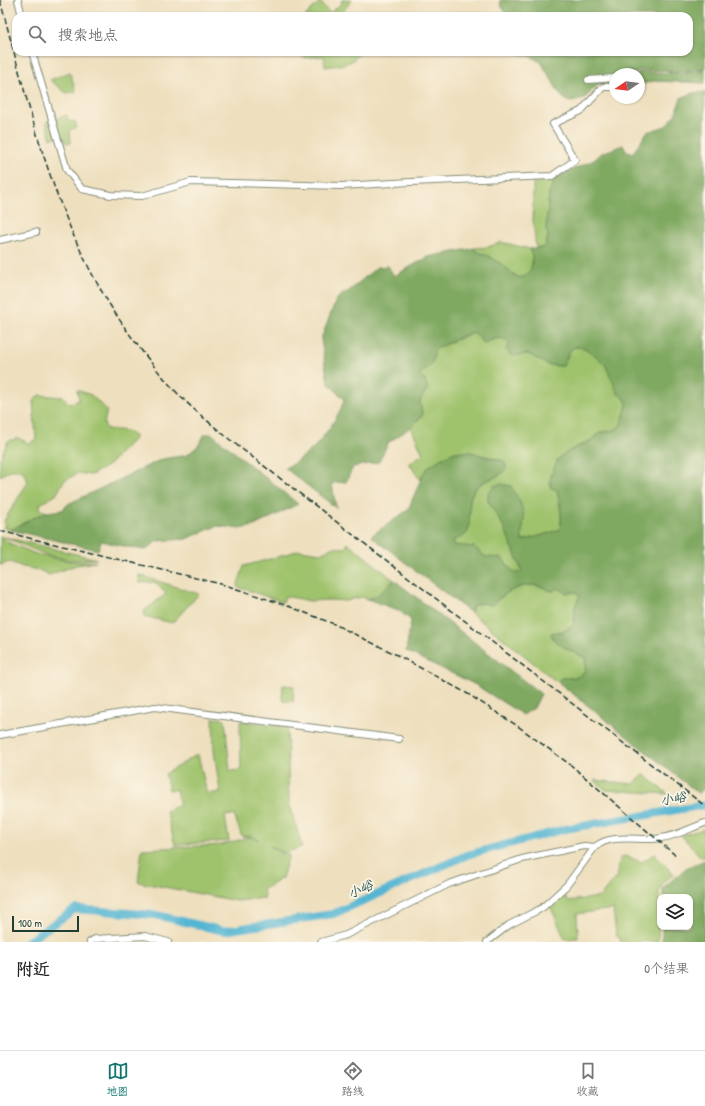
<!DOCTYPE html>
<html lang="zh">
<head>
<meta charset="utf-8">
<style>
  body { margin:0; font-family:"Patrick Hand","LXGW WenKai TC",sans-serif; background:#f6f6f6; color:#222 }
  .controls { position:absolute; right:12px; bottom:12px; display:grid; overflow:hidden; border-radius:8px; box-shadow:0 1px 3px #0004 }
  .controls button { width:36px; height:36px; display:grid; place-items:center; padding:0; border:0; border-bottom:1px solid #e0e0e0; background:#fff; color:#222; font:20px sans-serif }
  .compass { position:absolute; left:609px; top:68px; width:36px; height:36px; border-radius:50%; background:#fff; box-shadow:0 1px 3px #0004; rotate:257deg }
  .scale { position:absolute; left:12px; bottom:10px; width:67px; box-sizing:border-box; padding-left:4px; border:2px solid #1f3d34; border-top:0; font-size:11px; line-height:14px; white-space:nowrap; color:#1f3d34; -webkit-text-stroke:3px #fcf5e5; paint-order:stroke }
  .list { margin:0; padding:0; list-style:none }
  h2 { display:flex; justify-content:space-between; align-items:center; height:52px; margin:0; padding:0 16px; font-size:17px }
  h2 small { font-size:13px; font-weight:400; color:#767676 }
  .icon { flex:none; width:22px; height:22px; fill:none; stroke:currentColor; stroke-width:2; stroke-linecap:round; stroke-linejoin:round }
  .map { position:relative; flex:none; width:705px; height:942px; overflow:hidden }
  .search { position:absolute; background:#fff; box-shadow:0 1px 3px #0004; left:12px; right:12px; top:12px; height:44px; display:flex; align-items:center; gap:10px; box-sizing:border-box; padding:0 14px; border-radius:12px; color:#767676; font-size:15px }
  .sheet { height:108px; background:#fff }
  nav { display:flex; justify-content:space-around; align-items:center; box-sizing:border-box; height:56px; border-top:1px solid #e0e0e0; background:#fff; font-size:11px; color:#767676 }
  nav a { display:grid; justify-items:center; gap:2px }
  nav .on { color:#0f766e }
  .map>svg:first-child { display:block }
  .green { fill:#9fc26c; stroke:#5f8050 }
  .forest { fill:#7fa860; stroke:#4f724a }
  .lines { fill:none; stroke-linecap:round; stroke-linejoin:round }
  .river { stroke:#55b6d3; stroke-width:8 }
  .minor-casing { stroke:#868e79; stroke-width:8 }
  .minor { stroke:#fff; stroke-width:6 }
  .rail { stroke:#1f3d34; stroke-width:1.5; stroke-dasharray:6 3; stroke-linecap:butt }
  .labels { text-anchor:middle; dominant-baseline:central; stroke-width:3.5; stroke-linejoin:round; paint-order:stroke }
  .water-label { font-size:13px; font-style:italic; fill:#2c5b5c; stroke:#fcf5e5 }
</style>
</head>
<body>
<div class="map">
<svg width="705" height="942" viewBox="0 0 705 942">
  <rect width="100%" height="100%" fill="#fcf5e5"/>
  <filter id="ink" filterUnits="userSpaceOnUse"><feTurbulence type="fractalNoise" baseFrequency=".025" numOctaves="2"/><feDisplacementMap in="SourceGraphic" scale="8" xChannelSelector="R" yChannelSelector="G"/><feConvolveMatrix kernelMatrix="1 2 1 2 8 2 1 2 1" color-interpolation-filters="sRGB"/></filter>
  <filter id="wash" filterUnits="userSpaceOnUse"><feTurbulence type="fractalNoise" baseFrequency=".012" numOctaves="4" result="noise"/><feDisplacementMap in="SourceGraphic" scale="16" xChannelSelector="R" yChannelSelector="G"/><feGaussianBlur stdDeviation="0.9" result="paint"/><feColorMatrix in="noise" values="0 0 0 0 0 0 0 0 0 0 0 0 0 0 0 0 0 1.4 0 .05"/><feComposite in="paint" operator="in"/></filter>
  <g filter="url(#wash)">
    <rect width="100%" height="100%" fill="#eedfbe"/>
    <!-- green -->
    <g class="green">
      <polygon points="341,0 352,0 344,10 346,16 305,16 313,8 320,2 330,13 342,3"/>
      <path d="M 294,52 L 360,52 C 354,65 338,65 325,67 L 324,56 L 305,58 Z"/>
      <polygon points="70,72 76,92 66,93 50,80"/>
      <polygon points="67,115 68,122 75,121 77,127 70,130 71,143 66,143 63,137 58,136 51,139 46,122"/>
      <polygon points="556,177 549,193 546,229 548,236 545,247 536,249 533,219 533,179"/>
      <path d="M 501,242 L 530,249 C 534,261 534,275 519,278 L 500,263 L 481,253 L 474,251 L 475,248 L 488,247 Z"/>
      <path d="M 474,332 L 483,343 L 498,338 L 503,338 L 522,354 L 528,354 L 548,365 L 563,366 L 570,350 L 575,347 L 585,348 L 596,356 L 606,366 L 613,379 L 627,403 C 626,410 624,422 619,427 C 611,435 600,426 592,440 L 591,440 L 571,450 L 551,476 L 550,486 L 557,490 C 559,502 563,517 560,529 L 556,531 L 522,541 L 521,535 L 524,519 L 520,501 L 488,494 L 488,501 L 504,527 L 522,571 L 517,573 L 512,571 L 502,558 L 486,557 L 474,547 L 453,545 L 454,540 L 466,534 C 467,527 469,520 470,512 C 470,508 469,504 470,500 C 473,485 487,480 500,475 L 504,461 C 491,458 467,449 456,452 C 450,453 444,457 439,460 C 430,465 424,470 420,480 L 409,463 L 423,454 L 411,427 L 423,415 C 420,404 417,401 426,392 L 425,381 L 419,374 L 425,370 L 433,361 L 434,352 L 437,348 Z"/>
      <polygon points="77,390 91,395 107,410 104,424 107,429 127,431 136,437 109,465 91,475 78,473 64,481 56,495 40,504 41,510 47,512 33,518 11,530 4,528 5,519 28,482 22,470 10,470 0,476 0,459 8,441 19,438 29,444 36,439 33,401 39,395 63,397 70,404 79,400"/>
      <polygon points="0,536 2,537 7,542 36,554 68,561 96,562 76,565 49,575 39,570 23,567 10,562 0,565"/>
      <polygon points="4,537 97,559 70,560 47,555"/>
      <polygon points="348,543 394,580 377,596 367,599 361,597 346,601 331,600 310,601 285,596 283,602 237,587 244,566 281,556 299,550 322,553 333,547 345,548"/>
      <polygon points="139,575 199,594 172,623 144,616 145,610 166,594 155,582 139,583"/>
      <path d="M 526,585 L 541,586 L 550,591 L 557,587 L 567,593 L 575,592 L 580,594 L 579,598 L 575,607 L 574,624 C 568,630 560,632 551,633 L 552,638 L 567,649 L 585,658 L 586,664 L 585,672 L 579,677 L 562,678 L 557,682 L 471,613 L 473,605 L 482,603 L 492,604 L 510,591 Z"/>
      <polygon points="283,685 294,686 293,702 282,700"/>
      <polygon points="213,718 225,719 230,771 241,770 240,721 287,727 289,801 302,847 284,853 270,846 282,854 289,855 282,878 263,890 265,898 237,901 138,882 142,849 221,845 250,837 259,840 250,836 242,837 234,815 225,816 229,841 175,845 166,811 180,805 176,790 169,790 165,774 198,754 207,794 220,792 214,751"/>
      <polygon points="643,774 668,794 606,790 594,780 634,784"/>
      <polygon points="705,829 705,857 701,857 681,835"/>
      <polygon points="654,854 674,874 663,883 659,892 658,942 620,942 620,938 616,936 613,909 577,914 578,938 565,939 550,906 563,892 568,901 600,897 617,876 620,858 625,856 642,862"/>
    </g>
    <!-- forest -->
    <g class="forest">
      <polygon points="500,0 705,0 705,68 685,71 640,70 632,74 615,74 615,87 601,82 584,99 572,102 567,101 561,96 541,62 529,56 513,52 689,52 689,16 507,16 501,5"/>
      <polygon points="705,70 705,83 653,81 643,84 639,81 639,74 636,74 640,72 683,73"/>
      <path d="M 705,92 L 705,788 L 698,793 L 558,682 L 561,678 L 579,677 L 585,672 L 586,664 L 585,658 C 574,651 554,646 551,633 C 560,632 568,631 574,624 L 575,607 L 579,598 L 579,594 L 575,592 L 567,593 L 557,588 L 554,591 C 548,591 545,587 539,586 C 523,581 504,593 492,605 L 482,603 L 473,605 L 471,613 L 371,536 L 408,510 L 423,474 L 429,466 L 448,455 L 456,452 L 472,452 L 482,456 L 504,461 L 507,468 C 505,470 503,473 500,474 C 493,480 482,480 476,487 C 463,501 475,527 465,535 C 462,537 458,539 454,540 L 453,545 L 474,547 L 486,557 L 502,558 L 512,571 L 516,573 L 522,571 L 504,527 L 488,501 L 488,494 L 494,486 L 502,484 L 511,486 C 517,496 523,506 524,518 C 524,526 521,533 522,541 L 556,531 L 560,529 C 563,517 560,502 557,490 L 551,488 L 550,482 L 551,476 L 557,461 L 561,456 L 571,450 L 592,440 L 598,433 L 615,430 L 620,426 L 626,409 L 627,403 L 625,399 L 618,394 L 606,366 L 596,356 L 585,348 L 575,347 L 570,350 L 563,366 L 548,365 L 528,354 L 511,356 L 506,349 L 509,344 C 502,334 493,340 483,343 L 474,332 L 470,333 L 437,348 C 433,352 435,355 433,360 C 432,366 424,371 419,374 L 425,381 L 428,388 C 419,403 418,396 423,415 L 411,427 L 388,443 L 379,462 L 353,467 L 346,482 L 332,483 L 336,508 L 285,468 C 295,463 305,456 313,448 C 323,439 342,412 344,399 L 328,383 L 321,339 L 336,300 L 343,294 L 349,291 L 377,267 L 388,266 L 394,276 L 428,257 L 475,248 L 475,251 C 483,253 493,258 500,263 C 506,267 511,275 518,277 C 521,278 524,277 526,275 C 534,268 533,258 530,249 L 542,248 L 545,247 L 548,236 L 546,229 L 549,193 L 556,177 L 594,160 L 602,153 L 623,145 L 627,152 L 633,153 L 647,132 L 666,126 L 675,115 L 681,98 L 692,93 Z"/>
      <polygon points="205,434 212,434 298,504 254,526 240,529 217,526 186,539 157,541 146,550 128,547 101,541 98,550 11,530 33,518 47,512 62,510 68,504 162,459 187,455 198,446"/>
      <polygon points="394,580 541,694 534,708 523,715 474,684 406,651 411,620 398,610 367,599 377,596"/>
      <polygon points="705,860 705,942 662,942 662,927 690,927 690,897 663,897 663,888 686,868"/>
    </g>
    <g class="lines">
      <!-- river -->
      <polyline class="river" points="27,942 75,909 156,915 224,931 333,914 467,855 565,829 705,805"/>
    </g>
  </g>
  <g filter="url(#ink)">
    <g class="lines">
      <!-- minor casing -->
      <g class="minor-casing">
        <g id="minor">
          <polyline points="18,0 22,16"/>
          <polyline points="32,52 67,170 82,189 111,195 142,196 191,182 341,186 411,182 552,176 575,160 553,124 581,111 603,87 615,87"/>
          <polyline points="588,80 615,78"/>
          <polyline points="0,240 36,232"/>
          <polyline points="0,735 155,707 399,739"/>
          <polyline points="90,942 95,939 145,936 168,942"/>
          <path d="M 321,942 L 346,935 L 449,884 L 522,859 L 584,846 L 595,847 C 613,832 640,842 661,838 C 677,836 690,828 705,823"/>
          <polyline points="487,942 509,925 542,908 567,885 595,847"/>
        </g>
      </g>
      <!-- minor -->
      <use href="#minor" class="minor"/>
      <!-- rail -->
      <g class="rail">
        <path d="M 0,0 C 26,96 49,196 97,283 C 117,319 142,353 169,384 C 187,405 209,422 229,439 L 705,806"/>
        <polyline points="0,531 225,585 288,606 334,624 397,655 468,694 519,727 572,766 675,855"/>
      </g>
    </g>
  </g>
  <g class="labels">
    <!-- water labels -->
    <g class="water-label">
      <text transform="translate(673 798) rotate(-10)">小峪</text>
      <text transform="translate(360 889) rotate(-24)">小峪</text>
    </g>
  </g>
</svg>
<div class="controls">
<button><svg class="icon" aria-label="layers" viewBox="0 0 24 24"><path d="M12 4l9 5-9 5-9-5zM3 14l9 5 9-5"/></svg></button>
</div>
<svg class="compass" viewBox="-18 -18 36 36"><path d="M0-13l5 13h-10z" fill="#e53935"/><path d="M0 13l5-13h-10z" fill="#767676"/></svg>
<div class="scale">100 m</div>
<div class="search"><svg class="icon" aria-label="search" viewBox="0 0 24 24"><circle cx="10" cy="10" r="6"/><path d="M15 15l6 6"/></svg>搜索地点</div>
</div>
<section class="sheet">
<h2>附近<small>0个结果</small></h2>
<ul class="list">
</ul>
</section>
<nav>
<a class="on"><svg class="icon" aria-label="map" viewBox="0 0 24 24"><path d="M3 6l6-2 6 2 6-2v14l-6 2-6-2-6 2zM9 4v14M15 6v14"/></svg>地图</a>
<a><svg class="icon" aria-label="directions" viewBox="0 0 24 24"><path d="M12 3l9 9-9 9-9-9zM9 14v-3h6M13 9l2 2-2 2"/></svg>路线</a>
<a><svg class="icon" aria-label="saved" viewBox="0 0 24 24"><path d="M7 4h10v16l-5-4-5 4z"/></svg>收藏</a>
</nav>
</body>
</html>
